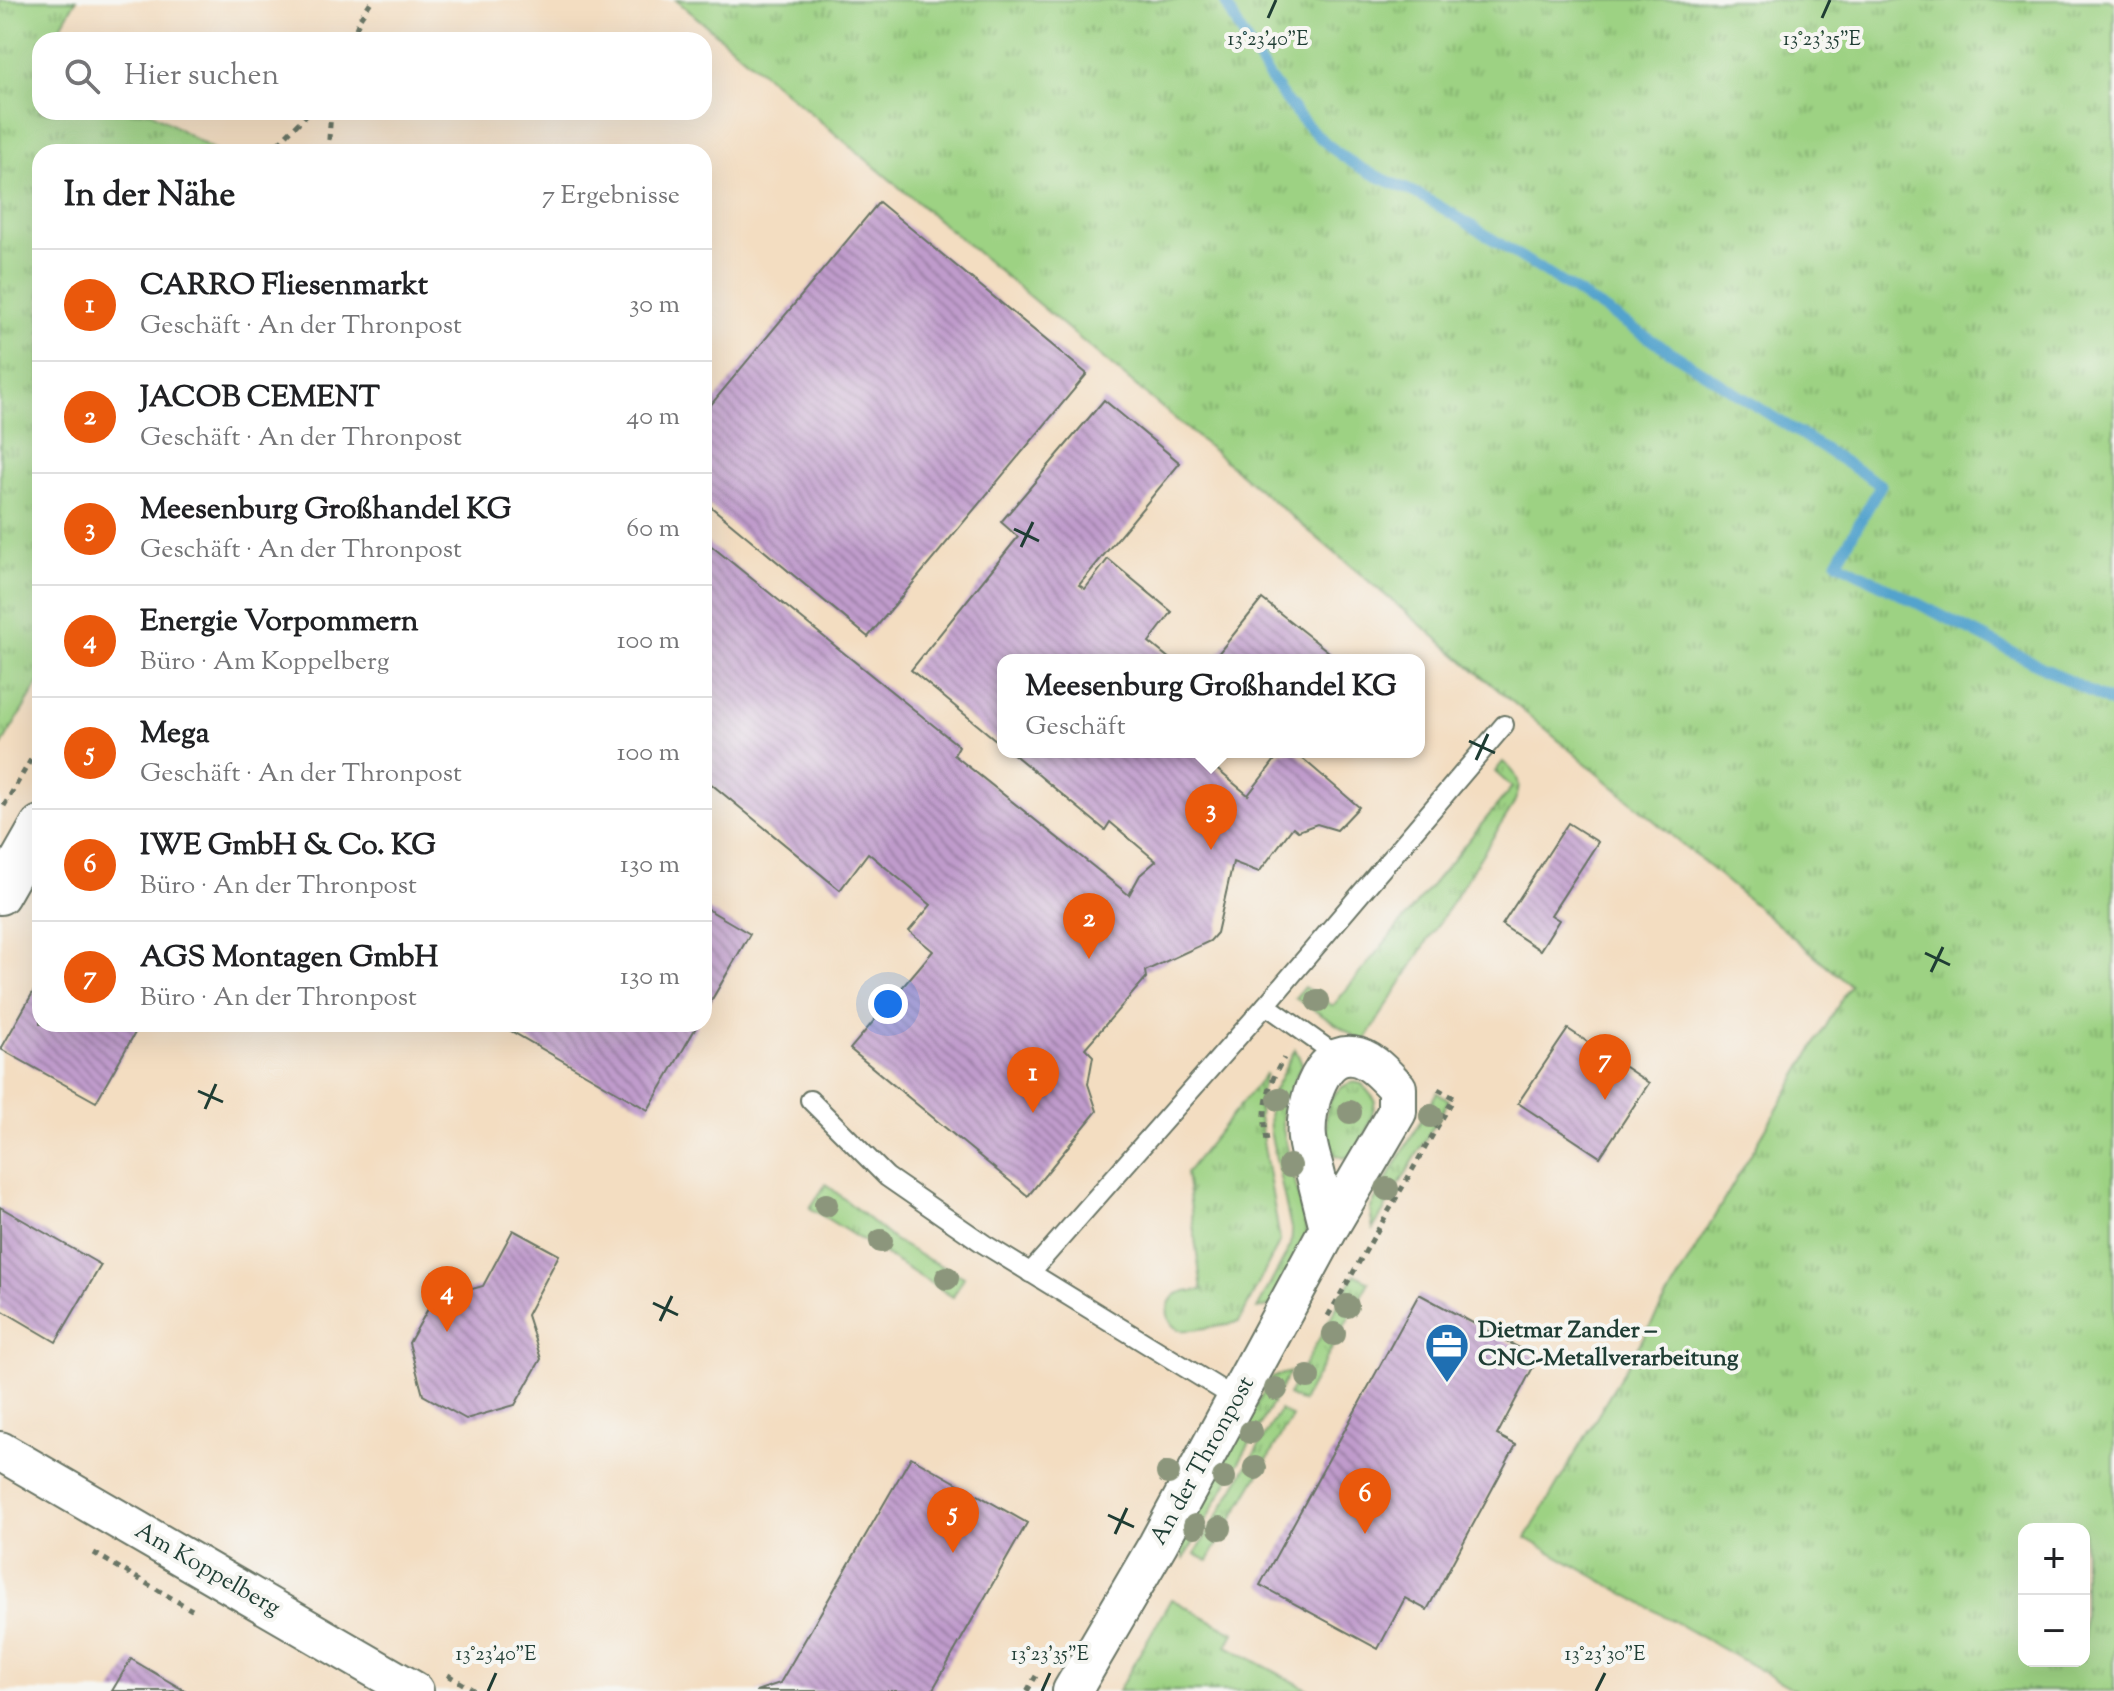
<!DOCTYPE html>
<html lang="de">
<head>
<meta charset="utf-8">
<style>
  body { margin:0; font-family:"Sorts Mill Goudy",serif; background:#f2f2f2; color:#202124 }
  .controls { position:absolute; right:24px; bottom:24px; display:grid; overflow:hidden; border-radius:16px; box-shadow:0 8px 32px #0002 }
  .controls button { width:72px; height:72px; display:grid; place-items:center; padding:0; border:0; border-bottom:2px solid #e0e0e0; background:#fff; color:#202124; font:40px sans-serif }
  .you { position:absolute; left:888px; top:1004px; width:28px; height:28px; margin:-20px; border:6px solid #fff; border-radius:50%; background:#1a73e8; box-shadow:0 0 0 12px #1a73e833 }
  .badge { display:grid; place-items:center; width:52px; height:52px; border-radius:50%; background:#ea580c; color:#fff; font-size:26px; font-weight:700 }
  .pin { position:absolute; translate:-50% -66px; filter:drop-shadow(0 2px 4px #0008) }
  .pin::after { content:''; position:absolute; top:42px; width:28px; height:24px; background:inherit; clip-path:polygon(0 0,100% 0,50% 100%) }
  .popup { position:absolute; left:997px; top:654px; width:428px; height:104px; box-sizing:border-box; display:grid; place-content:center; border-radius:16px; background:#fff; filter:drop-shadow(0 2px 6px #0005); font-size:26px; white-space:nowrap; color:#757577 }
  .popup b { font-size:30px; color:#202124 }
  .popup::after { content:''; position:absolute; left:50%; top:100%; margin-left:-16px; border:16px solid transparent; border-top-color:#fff }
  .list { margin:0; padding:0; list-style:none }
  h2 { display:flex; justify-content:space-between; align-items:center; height:104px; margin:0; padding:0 32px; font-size:34px }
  h2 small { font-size:26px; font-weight:400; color:#757577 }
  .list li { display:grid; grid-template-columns:52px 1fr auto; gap:24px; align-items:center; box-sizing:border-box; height:112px; padding:0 32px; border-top:2px solid #e0e0e0 }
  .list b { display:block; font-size:30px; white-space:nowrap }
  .list p { margin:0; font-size:26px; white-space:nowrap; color:#757577 }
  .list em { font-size:26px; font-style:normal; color:#757577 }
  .icon { flex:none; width:44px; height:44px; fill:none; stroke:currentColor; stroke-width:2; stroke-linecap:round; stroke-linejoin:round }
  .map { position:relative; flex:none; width:2114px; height:1691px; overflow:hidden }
  .search { position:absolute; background:#fff; box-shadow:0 8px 32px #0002; left:32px; top:32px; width:680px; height:88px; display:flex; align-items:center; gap:20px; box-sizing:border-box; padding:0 28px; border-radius:24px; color:#757577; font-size:30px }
  .panel { position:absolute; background:#fff; box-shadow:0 8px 32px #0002; left:32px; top:144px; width:680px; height:888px; border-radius:24px }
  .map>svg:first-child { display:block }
  .grass { fill:url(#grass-tufts); stroke:#5e885c; stroke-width:2; fill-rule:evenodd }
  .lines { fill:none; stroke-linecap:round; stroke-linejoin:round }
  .stream { stroke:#53a3cd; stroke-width:11 }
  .building { fill:url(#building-back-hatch) }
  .lane-casing { stroke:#697565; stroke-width:22 }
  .street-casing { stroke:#697565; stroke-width:42 }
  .path { stroke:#697565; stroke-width:5; stroke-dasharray:6 6; stroke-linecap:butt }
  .lane { stroke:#fff; stroke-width:18 }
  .street { stroke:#fff; stroke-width:38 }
  .tree { fill:#8c967c }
  .ticks { fill:none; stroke:#1f3d34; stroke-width:3 }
  .labels { text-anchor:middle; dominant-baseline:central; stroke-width:8; stroke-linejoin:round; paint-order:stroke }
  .poi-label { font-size:24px; font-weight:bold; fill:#1f3d34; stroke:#f6f6f2; text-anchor:start }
  .street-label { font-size:24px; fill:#1f3d34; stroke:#f6f6f2 }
  .ticks-label { font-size:20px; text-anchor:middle; fill:#1f3d34; stroke:#f6f6f2; stroke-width:8; stroke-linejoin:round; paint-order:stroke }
</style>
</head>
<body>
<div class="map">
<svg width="2114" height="1691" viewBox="0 0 2114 1691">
  <defs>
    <pattern id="grass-tufts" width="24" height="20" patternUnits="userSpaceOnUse" patternTransform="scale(2)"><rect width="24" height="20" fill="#9dd283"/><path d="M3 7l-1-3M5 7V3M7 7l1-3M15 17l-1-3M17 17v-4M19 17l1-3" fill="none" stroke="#7fac6c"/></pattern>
    <pattern id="building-back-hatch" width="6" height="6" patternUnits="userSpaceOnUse" patternTransform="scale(2)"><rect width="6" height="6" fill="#c09bcc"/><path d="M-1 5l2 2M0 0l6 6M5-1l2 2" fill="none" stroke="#9b80a6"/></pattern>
  </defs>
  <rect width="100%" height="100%" fill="#f6f6f2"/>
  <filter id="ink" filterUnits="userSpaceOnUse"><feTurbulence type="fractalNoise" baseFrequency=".0125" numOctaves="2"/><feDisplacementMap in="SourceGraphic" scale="16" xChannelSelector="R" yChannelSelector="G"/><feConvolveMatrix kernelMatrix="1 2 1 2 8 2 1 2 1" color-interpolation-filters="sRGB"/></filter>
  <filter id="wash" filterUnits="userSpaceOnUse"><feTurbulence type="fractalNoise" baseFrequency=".006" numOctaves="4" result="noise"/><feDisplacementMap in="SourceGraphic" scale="32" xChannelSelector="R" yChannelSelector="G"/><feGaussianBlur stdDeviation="1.8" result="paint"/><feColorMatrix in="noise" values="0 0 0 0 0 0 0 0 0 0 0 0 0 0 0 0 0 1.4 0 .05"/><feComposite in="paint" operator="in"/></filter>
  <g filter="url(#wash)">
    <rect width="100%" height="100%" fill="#f3ddc1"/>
    <!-- grass -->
    <g class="grass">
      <polygon points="0,0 76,0 53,40 40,40 40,112 151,112 217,152 40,152 40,681 0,748"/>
      <path d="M 676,0 L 2109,0 L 2114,3 L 2114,1691 L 1797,1691 L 1526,1538 L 1850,985 ZM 2024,1529 L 2084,1529 L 2084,1661 L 2024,1661 Z"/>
      <path d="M 1503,762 C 1522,777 1522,787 1512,807 L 1364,1042 L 1295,998 L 1304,987 L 1333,1006 L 1512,787 L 1495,772 Z"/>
      <polygon points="1295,1049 1302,1063 1282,1109 1282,1125 1307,1234 1274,1306 1257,1309 1291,1245 1292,1233 1270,1131 1269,1109 1273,1092"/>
      <path d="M 1266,1073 L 1261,1092 L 1259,1117 L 1280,1241 L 1239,1322 C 1227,1324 1190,1332 1181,1330 C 1165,1326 1163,1303 1177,1294 C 1183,1291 1195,1291 1202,1290 L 1186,1173 Z"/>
      <path d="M 1353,1082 L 1362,1084 L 1375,1100 C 1372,1123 1364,1138 1352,1156 L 1343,1158 L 1334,1154 C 1323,1126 1319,1094 1353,1082 Z"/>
      <polygon points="1437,1092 1449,1100 1373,1229 1370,1209"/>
      <polygon points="826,1184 894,1240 927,1259 964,1277 953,1297 810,1208"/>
      <polygon points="1355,1274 1369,1282 1302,1402 1288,1395"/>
      <polygon points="1290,1372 1184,1559 1177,1544 1272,1377"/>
      <polygon points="1280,1410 1292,1417 1208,1561 1195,1554"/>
      <polygon points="1171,1599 1234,1633 1227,1646 1311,1691 1118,1691"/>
    </g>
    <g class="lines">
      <!-- stream -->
      <path class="stream" d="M 1224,0 C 1256,61 1295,128 1356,165 C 1375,177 1397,184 1417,194 C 1433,202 1449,212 1464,221 L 1881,485 L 1837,562 L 2114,704"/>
    </g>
    <g id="blocks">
      <!-- building -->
      <g class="building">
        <polygon points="879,202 1087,374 868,637 704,501 704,413"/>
        <polygon points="1104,400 1180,463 1079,585 1085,589 1108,559 1172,612 1149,642 1171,660 1003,660 1003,746 911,670 1018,537 1001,522"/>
        <polygon points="704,540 959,746 954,755 1129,895 1140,875 1156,861 1110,822 1105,830 1011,752 1196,752 1248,795 1281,752 1295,752 1359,807 1337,830 1317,824 1298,831 1293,827 1259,872 1233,862 1217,933 1210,941 1145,971 1146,978 1085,1048 1093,1056 1088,1084 1097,1111 1028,1196 850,1049 933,951 909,931 931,905 868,853 840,890 704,778"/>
        <polygon points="1262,599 1339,660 1213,660"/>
        <polygon points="1568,823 1598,842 1551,915 1559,920 1540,950 1502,925"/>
        <polygon points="704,907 750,934 704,1013"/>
        <polygon points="40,980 40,1024 140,1024 96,1102 1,1049"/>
        <polygon points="499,1024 698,1024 648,1110"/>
        <polygon points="1568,1029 1649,1083 1600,1157 1518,1103"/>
        <polygon points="0,1207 101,1265 56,1342 0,1309"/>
        <polygon points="513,1230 559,1255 527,1315 541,1359 515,1405 466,1419 423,1395 409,1343 433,1300 483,1286"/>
        <polygon points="1419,1294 1538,1358 1497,1435 1516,1445 1427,1610 1405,1598 1378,1649 1260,1585"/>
        <polygon points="911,1457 1027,1523 932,1691 756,1691 780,1683"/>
        <polygon points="131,1659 185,1691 112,1691"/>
      </g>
    </g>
  </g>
  <g filter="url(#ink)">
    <use href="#blocks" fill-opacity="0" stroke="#697565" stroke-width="2"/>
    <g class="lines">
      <!-- lane casing -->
      <g class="lane-casing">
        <g id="lane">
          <polyline points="1266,1005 1339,1057"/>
          <polyline points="810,1100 887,1177 984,1244 1238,1400"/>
          <polyline points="1030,1273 1266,1005 1504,725"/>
        </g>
      </g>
      <!-- street casing -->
      <g class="street-casing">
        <g id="street">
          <polyline points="0,895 40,825"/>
          <polyline points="0,1451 414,1691"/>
          <path d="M 1072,1691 L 1158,1544 L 1329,1228 L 1397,1112 L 1397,1088 C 1385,1076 1371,1058 1353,1056 C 1318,1051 1304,1112 1307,1138 C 1308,1148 1311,1158 1314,1168 C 1319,1188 1324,1208 1329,1228"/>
        </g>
      </g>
      <!-- path -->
      <g class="path">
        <polyline points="352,40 360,18 372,0"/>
        <polyline points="270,152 309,112"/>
        <polyline points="328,152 331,112"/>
        <polyline points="4,806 40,744"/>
        <path d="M 1267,1140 C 1261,1110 1268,1084 1284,1058"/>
        <polyline points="1328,1316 1454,1098 1434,1087"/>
        <polyline points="94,1553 192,1610"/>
        <polyline points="448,1675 475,1691"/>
        <polyline points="1027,1691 1036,1676"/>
      </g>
      <!-- lane -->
      <use href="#lane" class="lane"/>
      <!-- street -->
      <use href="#street" class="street"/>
    </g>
    <!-- trees -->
    <g class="tree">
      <circle cx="1318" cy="1001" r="12"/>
      <circle cx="1279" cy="1099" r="12"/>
      <circle cx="1350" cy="1112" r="12"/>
      <circle cx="1431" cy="1116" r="12"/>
      <circle cx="1290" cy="1166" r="12"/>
      <circle cx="1387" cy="1189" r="12"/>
      <circle cx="826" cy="1205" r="12"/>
      <circle cx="881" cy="1241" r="12"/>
      <circle cx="947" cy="1278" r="12"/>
      <circle cx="1347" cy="1306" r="12"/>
      <circle cx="1334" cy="1334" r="12"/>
      <circle cx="1308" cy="1377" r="12"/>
      <circle cx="1276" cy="1389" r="12"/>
      <circle cx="1251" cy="1432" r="12"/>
      <circle cx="1255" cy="1468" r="12"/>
      <circle cx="1168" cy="1473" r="12"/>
      <circle cx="1224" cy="1478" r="12"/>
      <circle cx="1195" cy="1526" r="12"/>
      <circle cx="1220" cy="1528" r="12"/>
    </g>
  </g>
  <!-- ticks -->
  <path class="ticks" d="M 1268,18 L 1276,0M 1822,18 L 1830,0M 1014,529 L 1039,541M 1021,547 L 1033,522M 1469,741 L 1495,753M 1476,760 L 1488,734M 1925,953 L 1950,965M 1931,972 L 1943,947M 198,1091 L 223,1102M 205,1109 L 216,1084M 653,1303 L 678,1315M 660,1321 L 672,1296M 1108,1515 L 1134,1527M 1115,1534 L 1127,1508M 488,1691 L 496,1673M 1042,1691 L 1050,1673M 1596,1691 L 1605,1673"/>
  <!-- icons -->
  <defs>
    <g id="office-pin" transform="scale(2.3)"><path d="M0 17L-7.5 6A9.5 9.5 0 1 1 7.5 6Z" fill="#1f6fb2" stroke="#f6f6f2"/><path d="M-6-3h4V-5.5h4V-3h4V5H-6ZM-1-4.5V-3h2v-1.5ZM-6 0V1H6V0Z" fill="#fff"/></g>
  </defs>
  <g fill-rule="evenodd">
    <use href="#office-pin" x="1447" y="1345"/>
  </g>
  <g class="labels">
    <!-- poi labels -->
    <g class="poi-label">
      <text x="1478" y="1331">Dietmar Zander –<tspan x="1478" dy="28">CNC-Metallverarbeitung</tspan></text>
    </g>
    <!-- street labels -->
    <g class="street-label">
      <text transform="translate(1203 1461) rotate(-61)">An der Thronpost</text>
      <text transform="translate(207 1570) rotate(30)">Am Koppelberg</text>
    </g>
  </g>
  <g class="ticks-label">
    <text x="1268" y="45">13°23'40"E</text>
    <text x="1822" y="45">13°23'35"E</text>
    <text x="496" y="1660">13°23'40"E</text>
    <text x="1050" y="1660">13°23'35"E</text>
    <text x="1605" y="1660">13°23'30"E</text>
  </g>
</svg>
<div class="controls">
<button>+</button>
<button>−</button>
</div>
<div class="you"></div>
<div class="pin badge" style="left:1033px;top:1113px">1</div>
<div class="pin badge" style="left:1089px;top:959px">2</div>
<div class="pin badge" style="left:1211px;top:850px">3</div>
<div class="popup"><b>Meesenburg Großhandel KG</b>Geschäft</div>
<div class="pin badge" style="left:447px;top:1332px">4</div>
<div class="pin badge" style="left:953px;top:1553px">5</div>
<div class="pin badge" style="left:1365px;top:1534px">6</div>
<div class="pin badge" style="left:1605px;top:1100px">7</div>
<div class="search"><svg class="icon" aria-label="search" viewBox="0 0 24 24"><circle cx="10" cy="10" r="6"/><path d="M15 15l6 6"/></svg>Hier suchen</div>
<section class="panel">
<h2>In der Nähe<small>7 Ergebnisse</small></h2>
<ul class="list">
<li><span class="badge">1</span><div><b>CARRO Fliesenmarkt</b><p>Geschäft · An der Thronpost</p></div><em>30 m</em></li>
<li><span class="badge">2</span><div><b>JACOB CEMENT</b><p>Geschäft · An der Thronpost</p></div><em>40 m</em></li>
<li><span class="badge">3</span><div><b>Meesenburg Großhandel KG</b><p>Geschäft · An der Thronpost</p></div><em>60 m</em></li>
<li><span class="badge">4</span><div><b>Energie Vorpommern</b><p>Büro · Am Koppelberg</p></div><em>100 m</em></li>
<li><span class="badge">5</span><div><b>Mega</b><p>Geschäft · An der Thronpost</p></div><em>100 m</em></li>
<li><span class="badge">6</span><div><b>IWE GmbH &amp; Co. KG</b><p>Büro · An der Thronpost</p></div><em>130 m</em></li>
<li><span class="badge">7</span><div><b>AGS Montagen GmbH</b><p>Büro · An der Thronpost</p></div><em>130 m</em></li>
</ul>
</section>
</div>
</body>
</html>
